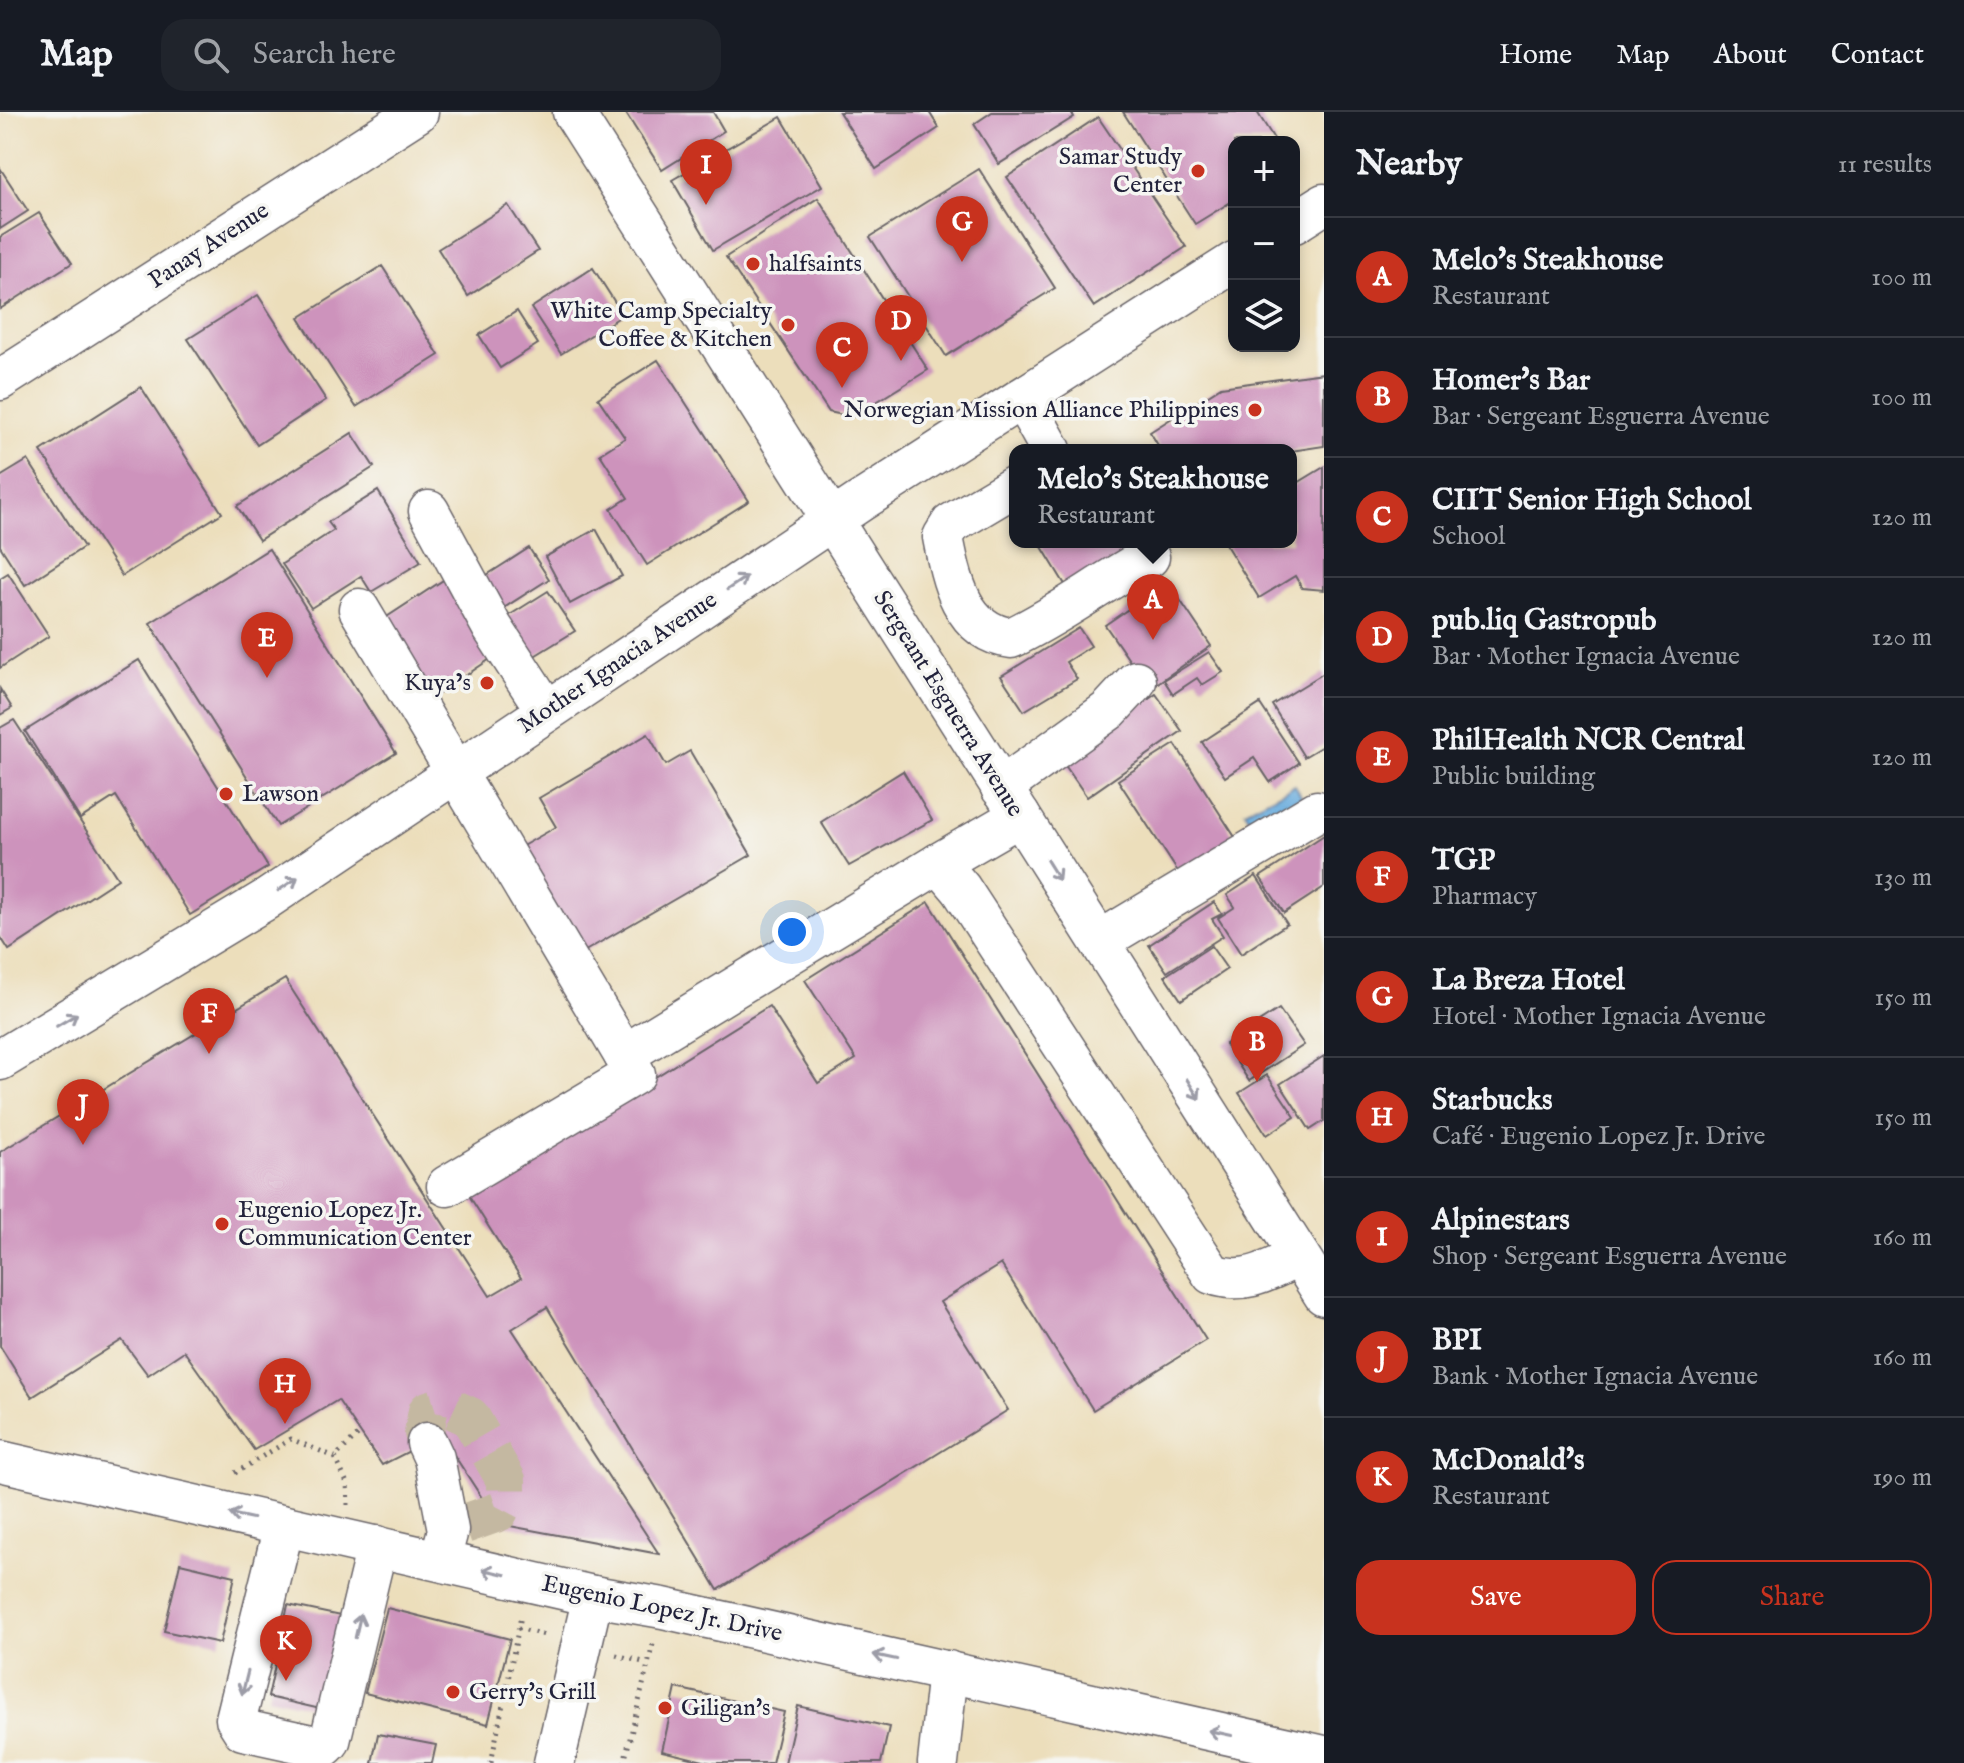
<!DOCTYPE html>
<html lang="en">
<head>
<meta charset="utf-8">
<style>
  body { margin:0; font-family:"IM FELL English",serif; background:#20242c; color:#f1f3f6 }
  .controls { position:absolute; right:24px; top:24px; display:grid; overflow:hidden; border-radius:16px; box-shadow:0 4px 12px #0003 }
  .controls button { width:72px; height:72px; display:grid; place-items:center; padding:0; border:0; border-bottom:2px solid #363941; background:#171b24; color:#f1f3f6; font:40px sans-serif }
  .you { position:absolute; left:792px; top:820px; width:28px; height:28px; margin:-20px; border:6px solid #fff; border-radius:50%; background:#1a73e8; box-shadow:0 0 0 12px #1a73e833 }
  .badge { display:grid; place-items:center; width:52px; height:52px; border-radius:50%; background:#c8321e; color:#fff; font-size:26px; font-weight:700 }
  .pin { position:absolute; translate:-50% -66px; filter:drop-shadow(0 2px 4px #0008) }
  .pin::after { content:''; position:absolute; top:42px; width:28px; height:24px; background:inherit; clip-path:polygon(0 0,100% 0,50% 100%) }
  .popup { position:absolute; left:1009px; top:332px; width:288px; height:104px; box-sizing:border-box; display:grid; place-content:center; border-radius:16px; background:#171b24; filter:drop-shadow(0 2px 6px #0005); font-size:26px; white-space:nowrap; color:#9ea1a6 }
  .popup b { font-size:30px; color:#f1f3f6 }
  .popup::after { content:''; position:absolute; left:50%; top:100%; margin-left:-16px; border:16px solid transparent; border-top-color:#171b24 }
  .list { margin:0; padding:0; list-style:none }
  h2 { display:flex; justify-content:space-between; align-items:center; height:104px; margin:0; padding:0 32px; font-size:34px }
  h2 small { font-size:26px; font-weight:400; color:#9ea1a6 }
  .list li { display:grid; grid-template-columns:52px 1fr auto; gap:24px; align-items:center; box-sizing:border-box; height:120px; padding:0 32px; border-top:2px solid #363941 }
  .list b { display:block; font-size:30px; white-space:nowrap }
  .list p { margin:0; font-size:26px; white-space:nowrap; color:#9ea1a6 }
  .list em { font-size:26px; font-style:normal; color:#9ea1a6 }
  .actions { display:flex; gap:16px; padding:24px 32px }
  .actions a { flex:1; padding:18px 0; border:2px solid #c8321e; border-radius:24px; text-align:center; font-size:28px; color:#c8321e }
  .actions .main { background:#c8321e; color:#fff }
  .icon { flex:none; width:44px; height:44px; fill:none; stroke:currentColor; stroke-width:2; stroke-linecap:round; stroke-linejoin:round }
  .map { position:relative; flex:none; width:1324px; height:1651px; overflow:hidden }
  header { display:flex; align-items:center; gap:48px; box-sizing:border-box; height:112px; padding:0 40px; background:#171b24; border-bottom:2px solid #363941 }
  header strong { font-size:38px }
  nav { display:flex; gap:44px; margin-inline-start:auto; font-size:28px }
  .search { width:560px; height:72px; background:#20242c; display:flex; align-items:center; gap:20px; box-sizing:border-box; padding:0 28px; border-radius:24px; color:#9ea1a6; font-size:30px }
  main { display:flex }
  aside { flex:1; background:#171b24 }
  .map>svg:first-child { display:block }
  .water { fill:#68abdd; stroke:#45668c; stroke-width:2 }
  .building { fill:#cd93bc }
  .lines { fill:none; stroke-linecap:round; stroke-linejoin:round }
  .minor-tunnel { stroke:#c4b8a1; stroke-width:40; stroke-dasharray:40 20; stroke-linecap:butt }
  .minor-casing { stroke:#696468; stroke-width:43 }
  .path { stroke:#696468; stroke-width:5; stroke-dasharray:2 6; stroke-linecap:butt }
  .minor { stroke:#fff; stroke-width:40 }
  .oneway { stroke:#9c9ca7 }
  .poi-dot { fill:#c8321e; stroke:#f6f6f2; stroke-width:3 }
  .labels { text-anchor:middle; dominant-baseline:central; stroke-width:7; stroke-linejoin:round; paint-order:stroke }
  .poi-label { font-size:24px; fill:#22223b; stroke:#f6f6f2; text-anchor:start }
  .street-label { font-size:24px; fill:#22223b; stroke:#f6f6f2 }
</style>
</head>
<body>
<header>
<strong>Map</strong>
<div class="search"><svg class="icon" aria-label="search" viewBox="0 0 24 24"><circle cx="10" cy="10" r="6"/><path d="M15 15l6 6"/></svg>Search here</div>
<nav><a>Home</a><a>Map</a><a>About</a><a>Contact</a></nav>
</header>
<main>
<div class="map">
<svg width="1324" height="1651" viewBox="0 0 1324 1651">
  <rect width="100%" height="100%" fill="#f6f6f2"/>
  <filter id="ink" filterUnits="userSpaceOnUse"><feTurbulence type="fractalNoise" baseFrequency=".0125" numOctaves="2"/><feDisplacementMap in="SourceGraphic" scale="16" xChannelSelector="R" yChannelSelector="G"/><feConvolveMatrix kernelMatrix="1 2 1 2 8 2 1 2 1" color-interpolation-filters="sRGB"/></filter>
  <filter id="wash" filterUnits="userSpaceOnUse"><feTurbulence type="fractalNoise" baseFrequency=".006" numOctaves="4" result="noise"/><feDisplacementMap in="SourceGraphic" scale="32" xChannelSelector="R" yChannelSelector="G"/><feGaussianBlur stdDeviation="1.8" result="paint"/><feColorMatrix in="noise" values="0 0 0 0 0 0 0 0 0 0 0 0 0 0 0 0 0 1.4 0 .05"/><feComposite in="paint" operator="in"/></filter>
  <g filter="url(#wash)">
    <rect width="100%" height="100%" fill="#ecdebb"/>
    <!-- water -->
    <polygon class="water" points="1295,673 1308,697 1259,723 1245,699"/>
    <g id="blocks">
      <!-- building -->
      <g class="building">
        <polygon points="625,0 713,0 724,19 662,58"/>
        <polygon points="839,0 929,0 939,16 876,57"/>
        <polygon points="992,0 1071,0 1074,5 999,52 974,12"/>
        <polygon points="1123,0 1257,0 1276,30 1234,30 1234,88 1195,112"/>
        <polygon points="781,5 822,74 713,138 672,68"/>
        <polygon points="1098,5 1186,135 1094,195 1007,65"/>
        <polygon points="0,56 28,99 0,117"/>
        <polygon points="979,57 1055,176 946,244 870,125"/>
        <polygon points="818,86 928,258 852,305 829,300 726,145"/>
        <polygon points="508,93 538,139 468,184 438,137"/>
        <polygon points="39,101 72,151 0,197 0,125"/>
        <polygon points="382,154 439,243 356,295 299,206"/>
        <polygon points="593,156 623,203 561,242 531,196"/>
        <polygon points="258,183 326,288 257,333 188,227"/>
        <polygon points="517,199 538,232 500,256 479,223"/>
        <polygon points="658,248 749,389 647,453 611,397 628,386 600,342 625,326 598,286"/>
        <polygon points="1324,261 1324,334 1291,339 1161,338 1150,320 1221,275"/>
        <polygon points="141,275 222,401 122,464 41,339"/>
        <polygon points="352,321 374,355 259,428 237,394"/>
        <polygon points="28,348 84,435 25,473 0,434 0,365"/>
        <polygon points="1324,355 1324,478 1302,476 1295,464 1259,486 1224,430 1291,430 1291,375"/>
        <polygon points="378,379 421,450 371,480 361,464 311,496 282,452 334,418 328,410"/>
        <polygon points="596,417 622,464 570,492 545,445"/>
        <polygon points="1039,430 1148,430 1069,479"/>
        <polygon points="529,436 549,467 499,499 479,468"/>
        <polygon points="269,437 396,641 278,714 150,511"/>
        <polygon points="8,461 49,524 0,556 0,466"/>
        <polygon points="451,463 502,539 425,591 373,514"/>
        <polygon points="1168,470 1211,534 1149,577 1105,513"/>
        <polygon points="548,479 575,519 528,548 502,508"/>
        <polygon points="1079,516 1091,534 1066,550 1077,567 1024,599 1001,564"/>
        <polygon points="1209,540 1223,560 1202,573 1197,566 1173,582 1164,568"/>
        <polygon points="139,548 268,755 190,803 116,684 80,707 25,619"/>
        <polygon points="1324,561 1324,633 1304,645 1272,593"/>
        <polygon points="0,577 12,596 0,603"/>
        <polygon points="1156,582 1182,619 1087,685 1062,649"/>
        <polygon points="1260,592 1299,651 1270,670 1254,646 1225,665 1202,630"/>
        <polygon points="14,608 118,767 9,838 0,824 0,616"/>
        <polygon points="648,622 666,653 690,639 751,743 580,842 519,736 556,715 539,686"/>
        <polygon points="1175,632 1242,736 1186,772 1118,668"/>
        <polygon points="903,659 932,708 849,754 821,710"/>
        <polygon points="1324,723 1324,775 1284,801 1260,765"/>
        <polygon points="1256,764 1287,812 1241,842 1218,806 1235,795 1227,783"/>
        <polygon points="929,790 1206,1228 1093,1298 1001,1152 940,1190 1008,1298 718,1478 547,1195 512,1217 659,1442 499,1412 441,1323 382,1353 338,1288 254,1338 184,1239 148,1263 122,1228 32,1285 0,1234 0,1040 285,867 490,1184 521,1166 468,1082 769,894 818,971 856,947 805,868"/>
        <polygon points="1214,790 1222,802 1212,807 1223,824 1167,860 1149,833"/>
        <polygon points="1211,834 1227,857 1181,888 1165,864"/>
        <polygon points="1279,897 1304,933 1249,969 1225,932"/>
        <polygon points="1324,944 1324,1009 1310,1018 1280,972"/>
        <polygon points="1267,963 1295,1005 1267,1023 1239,981"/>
        <polygon points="180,1451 235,1464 220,1531 164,1519"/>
        <polygon points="288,1493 350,1506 351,1604 268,1585"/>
        <polygon points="387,1496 510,1527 488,1612 365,1581"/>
        <polygon points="676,1576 784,1600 772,1651 712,1651 662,1639"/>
        <polygon points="798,1594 889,1615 881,1651 785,1651"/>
        <polygon points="378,1622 436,1633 432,1651 372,1651"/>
      </g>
    </g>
  </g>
  <g filter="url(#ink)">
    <use href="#blocks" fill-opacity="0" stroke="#696468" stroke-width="2"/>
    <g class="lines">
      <!-- minor-tunnel -->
      <polyline class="minor-tunnel" points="427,1331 424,1321 428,1299 446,1294 470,1305 506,1368 506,1385 498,1400 448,1418"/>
      <!-- minor casing -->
      <g class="minor-casing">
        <g id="minor">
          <polyline points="573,0 1324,1183"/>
          <polyline points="1294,111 1324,92"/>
          <polyline points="0,268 418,0"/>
          <polyline points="1022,286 1051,338"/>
          <path d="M 1015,374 L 951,412 L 943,425 C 951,466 961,520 1011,526 C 1060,503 1102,470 1149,445"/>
          <polyline points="429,399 492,515 546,598"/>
          <polyline points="359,497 624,943"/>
          <polyline points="1001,676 1109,598 1136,569"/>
          <polyline points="939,751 1020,704"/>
          <polyline points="1100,829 1317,699"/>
          <polyline points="0,948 267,787 861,389 1234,150"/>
          <path d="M 447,1074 L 635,962 L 624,943 L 939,751 L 961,777 L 1212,1162 C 1245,1174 1270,1158 1299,1144"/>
          <polyline points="427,1331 434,1346 448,1418 440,1448"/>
          <polyline points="0,1349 593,1484 663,1496 1324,1644"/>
          <polyline points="284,1414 236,1607 243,1618 316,1634 325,1634 330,1629 377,1434"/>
          <polyline points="554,1651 593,1484"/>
          <polyline points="938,1651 948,1559"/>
        </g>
      </g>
      <!-- path -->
      <g class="path">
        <polyline points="235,1361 291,1327 335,1345"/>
        <polyline points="348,1393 347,1371 335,1345 361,1320"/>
        <polyline points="518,1516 548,1524"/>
        <polyline points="616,1543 647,1551"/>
        <polyline points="491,1651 521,1504"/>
        <polyline points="624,1651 654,1528"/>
      </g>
      <!-- minor -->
      <use href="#minor" class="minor"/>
    </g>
    <!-- one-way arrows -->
    <defs><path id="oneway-shaft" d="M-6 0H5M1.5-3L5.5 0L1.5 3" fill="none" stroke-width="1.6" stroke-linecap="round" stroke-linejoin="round" transform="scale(2)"/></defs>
    <g class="oneway">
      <use href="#oneway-shaft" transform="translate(737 471) rotate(-34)"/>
      <use href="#oneway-shaft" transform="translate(1053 758) rotate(58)"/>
      <use href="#oneway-shaft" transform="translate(288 772) rotate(-34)"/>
      <use href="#oneway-shaft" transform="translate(67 908) rotate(-31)"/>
      <use href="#oneway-shaft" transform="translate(1193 977) rotate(58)"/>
      <use href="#oneway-shaft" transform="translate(241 1404) rotate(-168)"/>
      <use href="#oneway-shaft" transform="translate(494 1460) rotate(-167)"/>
      <use href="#oneway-shaft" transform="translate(358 1514) rotate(-77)"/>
      <use href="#oneway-shaft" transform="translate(885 1545) rotate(-168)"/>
      <use href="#oneway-shaft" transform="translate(245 1571) rotate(104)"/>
      <use href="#oneway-shaft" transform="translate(1220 1621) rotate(-168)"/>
    </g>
  </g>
  <!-- markers -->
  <g class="poi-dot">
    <circle cx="1198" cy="59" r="8"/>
    <circle cx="753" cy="152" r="8"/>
    <circle cx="788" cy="213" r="8"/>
    <circle cx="1255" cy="298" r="8"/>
    <circle cx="487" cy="571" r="8"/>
    <circle cx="226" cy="682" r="8"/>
    <circle cx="222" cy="1112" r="8"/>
    <circle cx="453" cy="1580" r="8"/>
    <circle cx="665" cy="1596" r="8"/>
  </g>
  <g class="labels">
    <!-- poi labels -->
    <g class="poi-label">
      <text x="1182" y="45" text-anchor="end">Samar Study<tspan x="1182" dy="28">Center</tspan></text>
      <text x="769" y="152">halfsaints</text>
      <text x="772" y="199" text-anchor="end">White Camp Specialty<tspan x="772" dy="28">Coffee &amp; Kitchen</tspan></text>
      <text x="1239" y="298" text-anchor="end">Norwegian Mission Alliance Philippines</text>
      <text x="471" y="571" text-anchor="end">Kuya’s</text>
      <text x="242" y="682">Lawson</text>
      <text x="238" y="1098">Eugenio Lopez Jr.<tspan x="238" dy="28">Communication Center</tspan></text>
      <text x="469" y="1580">Gerry's Grill</text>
      <text x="681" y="1596">Giligan's</text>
    </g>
    <!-- street labels -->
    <g class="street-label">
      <text transform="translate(209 134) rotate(-33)">Panay Avenue</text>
      <text transform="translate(618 551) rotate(-34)">Mother Ignacia Avenue</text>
      <text transform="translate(948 592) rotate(58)">Sergeant Esguerra Avenue</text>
      <text transform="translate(662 1497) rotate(12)">Eugenio Lopez Jr. Drive</text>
    </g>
  </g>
</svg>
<div class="controls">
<button>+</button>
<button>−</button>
<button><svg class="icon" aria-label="layers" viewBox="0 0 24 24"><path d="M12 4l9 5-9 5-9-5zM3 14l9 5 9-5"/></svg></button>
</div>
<div class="you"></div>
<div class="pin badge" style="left:1153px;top:528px">A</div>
<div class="popup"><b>Melo's Steakhouse</b>Restaurant</div>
<div class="pin badge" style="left:1257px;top:970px">B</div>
<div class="pin badge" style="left:842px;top:276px">C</div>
<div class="pin badge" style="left:901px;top:249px">D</div>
<div class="pin badge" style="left:267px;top:566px">E</div>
<div class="pin badge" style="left:209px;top:942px">F</div>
<div class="pin badge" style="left:962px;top:150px">G</div>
<div class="pin badge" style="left:285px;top:1312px">H</div>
<div class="pin badge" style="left:706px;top:93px">I</div>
<div class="pin badge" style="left:83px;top:1033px">J</div>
<div class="pin badge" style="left:286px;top:1569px">K</div>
</div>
<aside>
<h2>Nearby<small>11 results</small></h2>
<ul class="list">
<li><span class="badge">A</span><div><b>Melo's Steakhouse</b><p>Restaurant</p></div><em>100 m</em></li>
<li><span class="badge">B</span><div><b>Homer's Bar</b><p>Bar · Sergeant Esguerra Avenue</p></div><em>100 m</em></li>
<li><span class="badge">C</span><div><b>CIIT Senior High School</b><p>School</p></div><em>120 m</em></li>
<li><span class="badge">D</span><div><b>pub.liq Gastropub</b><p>Bar · Mother Ignacia Avenue</p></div><em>120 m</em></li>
<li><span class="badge">E</span><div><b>PhilHealth NCR Central</b><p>Public building</p></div><em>120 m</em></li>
<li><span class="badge">F</span><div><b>TGP</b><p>Pharmacy</p></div><em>130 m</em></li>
<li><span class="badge">G</span><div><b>La Breza Hotel</b><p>Hotel · Mother Ignacia Avenue</p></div><em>150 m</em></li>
<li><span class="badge">H</span><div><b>Starbucks</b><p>Café · Eugenio Lopez Jr. Drive</p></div><em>150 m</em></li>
<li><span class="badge">I</span><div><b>Alpinestars</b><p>Shop · Sergeant Esguerra Avenue</p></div><em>160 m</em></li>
<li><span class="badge">J</span><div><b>BPI</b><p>Bank · Mother Ignacia Avenue</p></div><em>160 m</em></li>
<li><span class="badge">K</span><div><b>McDonald's</b><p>Restaurant</p></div><em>190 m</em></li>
</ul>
<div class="actions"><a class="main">Save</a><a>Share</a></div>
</aside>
</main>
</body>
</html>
